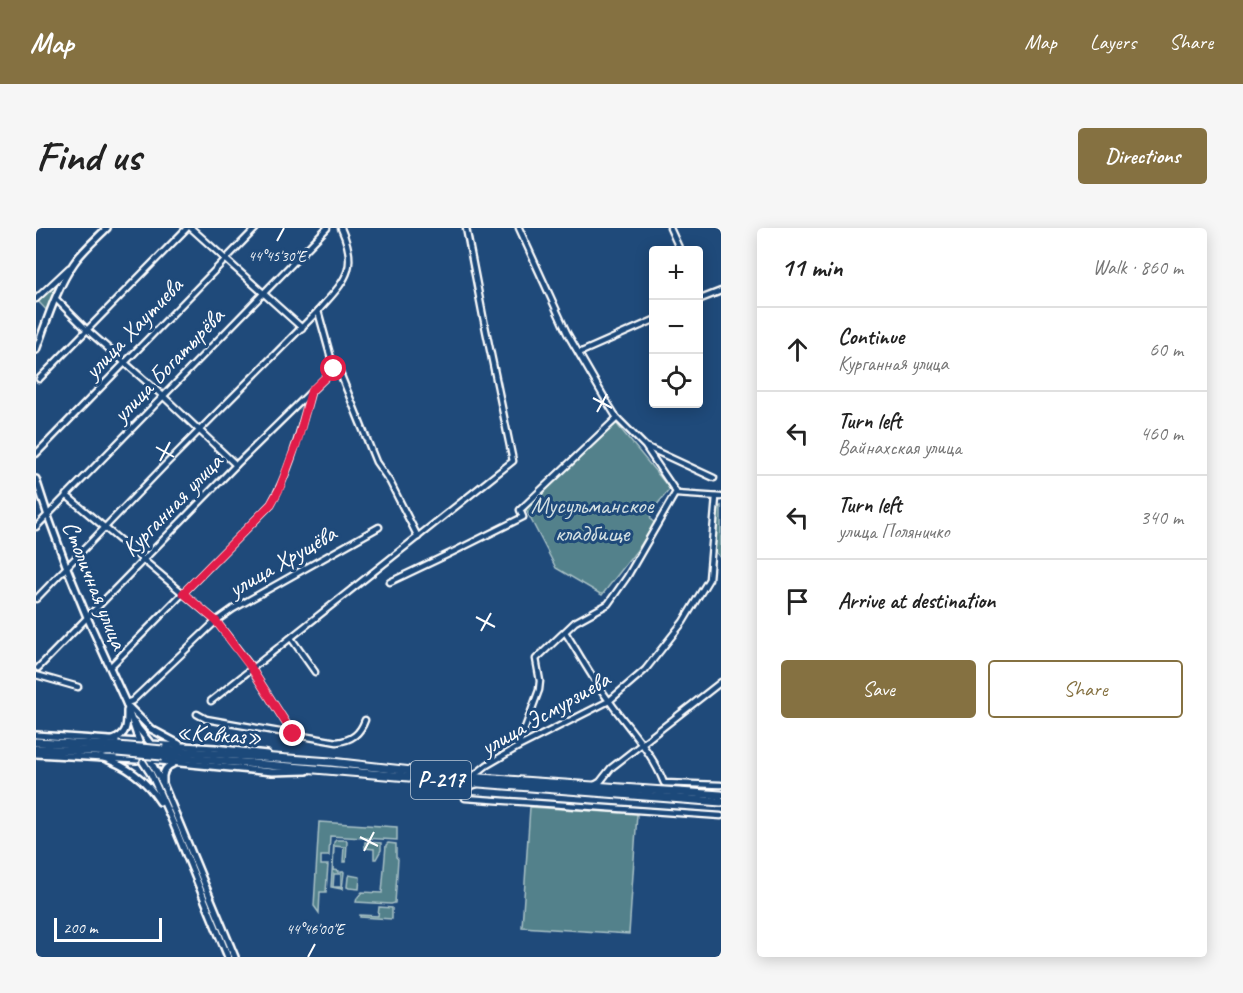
<!DOCTYPE html>
<html lang="en">
<head>
<meta charset="utf-8">
<style>
  body { margin:0; font-family:Caveat,sans-serif; background:#f6f6f6; color:#222 }
  .controls { position:absolute; right:18px; top:18px; display:grid; overflow:hidden; border-radius:6px; box-shadow:0 3px 15px #0003 }
  .controls button { width:54px; height:54px; display:grid; place-items:center; padding:0; border:0; border-bottom:2px solid #e0e0e0; background:#fff; color:#222; font:30px sans-serif }
  .scale { position:absolute; left:18px; bottom:15px; width:108px; box-sizing:border-box; padding-left:6px; border:3px solid #fff; border-top:0; font-size:16px; line-height:21px; white-space:nowrap; color:#fff; -webkit-text-stroke:4px #1f4a7a; paint-order:stroke }
  .stop { position:absolute; width:18px; height:18px; margin:-14px; border:4px solid #e11d48; border-radius:50%; background:#fff }
  .stop.end { background:#e11d48; border-color:#fff; box-shadow:0 2px 6px #0008 }
  .list { margin:0; padding:0; list-style:none }
  h2 { display:flex; justify-content:space-between; align-items:center; height:78px; margin:0; padding:0 24px; font-size:26px }
  h2 small { font-size:20px; font-weight:400; color:#767676 }
  .list li { display:grid; grid-template-columns:39px 1fr auto; gap:18px; align-items:center; box-sizing:border-box; height:84px; padding:0 24px; border-top:2px solid #e0e0e0 }
  .list b { display:block; font-size:22px; white-space:nowrap }
  .list p { margin:0; font-size:20px; white-space:nowrap; color:#767676 }
  .list em { font-size:20px; font-style:normal; color:#767676 }
  .actions { display:flex; gap:12px; padding:18px 24px }
  .actions a { flex:1; padding:14px 0; border:2px solid #857141; border-radius:6px; text-align:center; font-size:21px; color:#857141 }
  .actions .main { background:#857141; color:#fff }
  .icon { flex:none; width:33px; height:33px; fill:none; stroke:currentColor; stroke-width:2; stroke-linecap:round; stroke-linejoin:round }
  .map { position:relative; flex:none; width:685px; height:729px; overflow:hidden; border-radius:6px }
  header { display:flex; align-items:center; gap:36px; box-sizing:border-box; height:84px; padding:0 30px; background:#857141; color:#fff }
  header strong { font-size:28px }
  nav { display:flex; gap:33px; margin-inline-start:auto; font-size:21px }
  .intro { display:flex; align-items:center; justify-content:space-between; box-sizing:border-box; height:144px; padding:0 36px }
  h1 { margin:0; font-size:42px }
  .button { padding:15px 27px; border-radius:6px; background:#857141; color:#fff; font-size:21px; font-weight:700 }
  main { display:flex; gap:36px; padding:0 36px }
  aside { flex:1; background:#fff; border-radius:6px; box-shadow:0 3px 15px #0003 }
  .map>svg:first-child { display:block }
  .green { fill:#52818b; stroke:#a8c0c5; stroke-width:1.5 }
  .lines { fill:none; stroke-linecap:round; stroke-linejoin:round }
  .minor-casing { stroke:#fff; stroke-width:9 }
  .major-casing { stroke:#fff; stroke-width:10 }
  .highway-casing { stroke:#fff; stroke-width:11 }
  .minor { stroke:#1f4a7a; stroke-width:4.5 }
  .major { stroke:#1f4a7a; stroke-width:5 }
  .highway { stroke:#1f4a7a; stroke-width:7 }
  .highway-bridge-casing { stroke:#fff; stroke-width:11; stroke-linecap:butt }
  .highway-bridge { stroke:#1f4a7a; stroke-width:7 }
  .route { stroke:#e11d48; stroke-width:8 }
  .ticks { fill:none; stroke:#fff; stroke-width:2 }
  .labels { text-anchor:middle; dominant-baseline:central; stroke-width:6; stroke-linejoin:round; paint-order:stroke }
  .shield { fill:#1f4a7a; stroke:#bcc9d7; stroke-width:1.5 }
  .shield-label { font-size:22px; font-weight:bold; fill:#fff }
  .street-label { font-size:24px; fill:#fff; stroke:#1f4a7a }
  .park-label { font-size:24px; fill:#d4e0e2; stroke:#1f4a7a }
  .ticks-label { font-size:15px; text-anchor:middle; fill:#fff; stroke:#1f4a7a; stroke-width:6; stroke-linejoin:round; paint-order:stroke }
</style>
</head>
<body>
<header>
<strong>Map</strong>
<nav><a>Map</a><a>Layers</a><a>Share</a></nav>
</header>
<div class="intro"><h1>Find us</h1><a class="button">Directions</a></div>
<main>
<div class="map">
<svg width="685" height="729" viewBox="0 0 685 729">
  <rect width="100%" height="100%" fill="#1f4a7a"/>
  <filter id="ink" filterUnits="userSpaceOnUse"><feTurbulence type="fractalNoise" baseFrequency=".0167" numOctaves="2"/><feDisplacementMap in="SourceGraphic" scale="12" xChannelSelector="R" yChannelSelector="G"/><feConvolveMatrix kernelMatrix="1 2 1 2 8 2 1 2 1" color-interpolation-filters="sRGB"/></filter>
  <g filter="url(#ink)">
    <!-- green -->
    <g class="green">
      <polygon points="37,36 14,86 0,71"/>
      <polygon points="579,194 634,261 614,285 615,292 619,295 605,317 566,367 520,340 489,280"/>
      <polygon points="685,278 685,331 679,323 682,280"/>
      <polygon points="494,579 601,586 593,706 486,699"/>
      <polygon points="283,594 361,599 361,612 294,608 293,628 285,628 285,637 292,637 290,664 284,664 283,685 278,678"/>
      <polygon points="300,612 310,612 311,614 310,634 307,634 308,619 298,618 297,642 303,643 303,646 298,646 297,659 305,659 305,644 308,644 306,661 295,659 298,614"/>
      <polygon points="329,614 345,615 345,622 340,631 338,631 338,621 329,620"/>
      <polygon points="352,615 360,616 360,629 362,631 359,675 355,676 320,674 321,670 326,664 346,665 350,617"/>
      <polygon points="313,647 324,649 323,661 313,660 311,659 312,649"/>
      <polygon points="343,679 356,680 356,691 324,689 324,687 342,688"/>
    </g>
    <g class="lines">
      <!-- minor casing -->
      <g class="minor-casing">
        <g id="minor">
          <polyline points="155,0 266,100"/>
          <polyline points="634,0 644,22"/>
          <polyline points="0,71 33,40"/>
          <polyline points="20,71 50,101 127,168 200,237"/>
          <polyline points="662,72 685,63"/>
          <path d="M 282,83 C 308,53 324,42 305,0"/>
          <polyline points="543,125 618,92"/>
          <polyline points="3,151 151,0"/>
          <polyline points="611,219 678,250"/>
          <polyline points="0,226 220,0"/>
          <polyline points="640,266 685,269"/>
          <polyline points="30,267 180,393 216,440 220,448 257,506"/>
          <polyline points="0,299 291,0"/>
          <polyline points="354,354 417,324 487,289 484,282 581,190"/>
          <polyline points="0,371 128,238 282,83 298,141 304,145 340,234 354,254 382,309"/>
          <path d="M 529,404 C 544,427 557,452 574,474 C 593,501 616,524 628,555 L 685,557"/>
          <polyline points="255,410 279,444"/>
          <path d="M 74,439 L 235,276 C 255,241 264,202 275,164"/>
          <polyline points="2,440 200,237 298,141"/>
          <polyline points="0,447 42,459"/>
          <polyline points="175,473 477,233 447,88 430,0"/>
          <polyline points="90,475 96,473 180,393 197,381 343,299"/>
          <path d="M 161,486 L 170,491 L 301,514 C 316,512 324,506 329,492"/>
          <polyline points="482,519 503,462 504,453 500,431 539,394 572,376 591,349 640,264 609,218 581,190 568,169 531,105 483,0"/>
          <polyline points="436,549 451,537 482,519 573,473 609,442 647,394 673,351 680,269"/>
          <polyline points="421,555 424,557 429,562 433,559 441,556"/>
          <polyline points="557,558 564,554 575,540 685,454"/>
          <polyline points="429,570 685,588"/>
        </g>
      </g>
      <!-- major casing -->
      <g class="major-casing">
        <g id="major">
          <path d="M 0,122 C 11,93 20,61 38,35 C 47,22 60,11 71,0"/>
          <polyline points="0,251 12,288 31,340 51,389 90,475 103,514 0,507"/>
          <polyline points="93,479 115,501 143,516"/>
          <polyline points="99,494 102,500 115,516 179,520 231,526"/>
          <path d="M 77,512 C 92,506 91,497 91,483"/>
          <polyline points="0,526 101,532"/>
          <path d="M 65,529 C 90,538 109,550 124,574"/>
          <polyline points="114,532 127,556 199,729"/>
          <polyline points="114,532 236,544 271,543"/>
          <polyline points="107,534 115,546 138,597 192,729"/>
          <path d="M 127,554 C 126,546 128,539 137,536"/>
        </g>
      </g>
      <!-- highway casing -->
      <g class="highway-casing">
        <g id="highway">
          <polyline points="0,514 82,518"/>
          <polyline points="0,521 81,524"/>
          <polyline points="127,522 295,534 430,549 685,567"/>
          <polyline points="126,528 443,555 685,574"/>
        </g>
      </g>
      <!-- minor -->
      <use href="#minor" class="minor"/>
      <!-- major -->
      <use href="#major" class="major"/>
      <!-- highway -->
      <use href="#highway" class="highway"/>
      <!-- highway-bridge casing -->
      <g class="highway-bridge-casing">
        <g id="highway-bridge">
          <polyline points="82,518 127,522"/>
          <polyline points="81,524 126,528"/>
        </g>
      </g>
      <!-- highway-bridge -->
      <use href="#highway-bridge" class="highway-bridge"/>
    </g>
  </g>
  <g class="lines" filter="url(#ink)">
    <!-- route -->
    <polyline class="route" points="257,506 220,448 216,441 180,393 147,365 235,276 243,262 262,212 275,163 298,141"/>
  </g>
  <!-- ticks -->
  <path class="ticks" d="M 241,13 L 248,0M 557,170 L 576,180M 561,184 L 571,166M 120,219 L 138,229M 124,233 L 134,214M 440,389 L 459,399M 445,403 L 455,385M 324,609 L 342,618M 328,623 L 338,604M 272,729 L 279,716"/>
  <g class="labels">
    <!-- shield labels -->
    <rect class="shield" x="375" y="533" width="60" height="38" rx="4.5"/>
    <g class="shield-label">
      <text x="405" y="552">Р-217</text>
    </g>
    <!-- street labels -->
    <g class="street-label">
      <text transform="translate(97 100) rotate(-46)">улица Хаутиева</text>
      <text transform="translate(132 137) rotate(-46)">улица Богатырёва</text>
      <text transform="translate(136 277) rotate(-46)">Курганная улица</text>
      <text transform="translate(246 333) rotate(-30)">улица Хрущёва</text>
      <text transform="translate(59 357) rotate(68)">Столичная улица</text>
      <text transform="translate(509 485) rotate(-30)">улица Эсмурзиева</text>
      <text transform="translate(183 506) rotate(4)">«Кавказ»</text>
    </g>
    <!-- park labels -->
    <g class="park-label">
      <text x="556" y="277">Мусульманское<tspan x="556" dy="28">кладбище</tspan></text>
    </g>
  </g>
  <g class="ticks-label">
    <text x="241" y="33">44°45'30"E</text>
    <text x="279" y="706">44°46'00"E</text>
  </g>
</svg>
<div class="controls">
<button>+</button>
<button>−</button>
<button><svg class="icon" aria-label="locate" viewBox="0 0 24 24"><circle cx="12" cy="12" r="6"/><path d="M12 2v4M12 18v4M2 12h4M18 12h4"/></svg></button>
</div>
<div class="scale">200 m</div>
<div class="stop" style="left:298px;top:141px"></div>
<div class="stop end" style="left:257px;top:506px"></div>
</div>
<aside>
<h2>11 min<small>Walk · 860 m</small></h2>
<ul class="list">
<li><svg class="icon" aria-label="ahead" viewBox="0 0 24 24"><path d="M12 20V5M6 11l6-6 6 6"/></svg><div><b>Continue</b><p>Курганная улица</p></div><em>60 m</em></li>
<li><svg class="icon" aria-label="left" viewBox="0 0 24 24"><path d="M17 20v-9H6M10 6l-5 5 5 5"/></svg><div><b>Turn left</b><p>Вайнахская улица</p></div><em>460 m</em></li>
<li><svg class="icon" aria-label="left" viewBox="0 0 24 24"><path d="M17 20v-9H6M10 6l-5 5 5 5"/></svg><div><b>Turn left</b><p>улица Поляничко</p></div><em>340 m</em></li>
<li><svg class="icon" aria-label="arrive" viewBox="0 0 24 24"><path d="M6 21V4h12l-3 4 3 4H6"/></svg><div><b>Arrive at destination</b></div></li>
</ul>
<div class="actions"><a class="main">Save</a><a>Share</a></div>
</aside>
</main>
</body>
</html>
